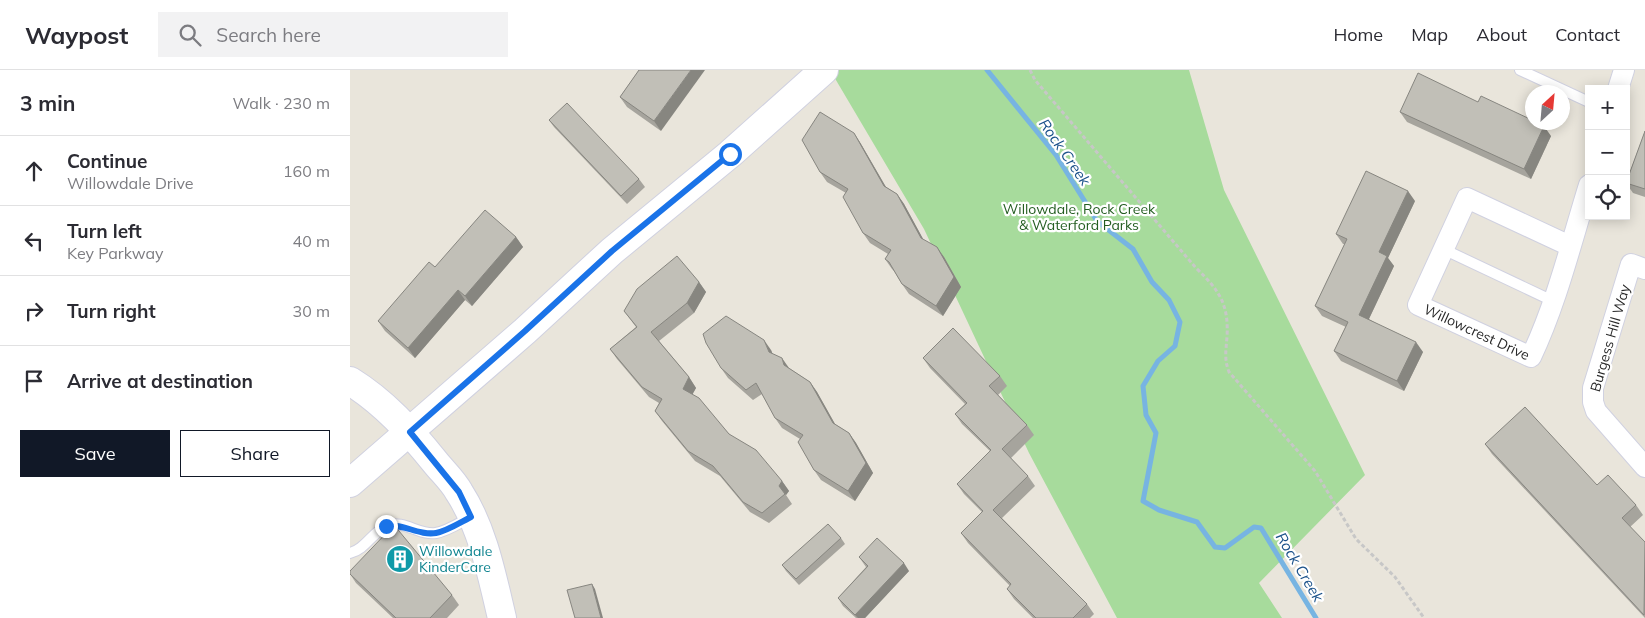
<!DOCTYPE html>
<html lang="en">
<head>
<meta charset="utf-8">
<style>
  body { margin:0; font-family:Mulish,sans-serif; background:#f2f2f3; color:#2b2b33 }
  .controls { position:absolute; right:15px; top:15px; display:grid; overflow:hidden; border-radius:0px; box-shadow:0 2px 12px #0003 }
  .controls button { width:45px; height:45px; display:grid; place-items:center; padding:0; border:0; border-bottom:1px solid #e1e1e2; background:#fff; color:#2b2b33; font:25px sans-serif }
  .compass { position:absolute; left:1175px; top:15px; width:45px; height:45px; border-radius:50%; background:#fff; box-shadow:0 2px 12px #0003; rotate:26deg }
  .stop { position:absolute; width:15px; height:15px; margin:-11px; border:4px solid #1a73e8; border-radius:50%; background:#fff }
  .stop.end { background:#1a73e8; border-color:#fff; box-shadow:0 1px 5px #0008 }
  .list { margin:0; padding:0; list-style:none }
  h2 { display:flex; justify-content:space-between; align-items:center; height:65px; margin:0; padding:0 20px; font-size:21px }
  h2 small { font-size:16px; font-weight:400; color:#7c7c81 }
  .list li { display:grid; grid-template-columns:32px 1fr auto; gap:15px; align-items:center; box-sizing:border-box; height:70px; padding:0 20px; border-top:1px solid #e1e1e2 }
  .list b { display:block; font-size:19px; white-space:nowrap }
  .list p { margin:0; font-size:16px; white-space:nowrap; color:#7c7c81 }
  .list em { font-size:16px; font-style:normal; color:#7c7c81 }
  .actions { display:flex; gap:10px; padding:15px 20px }
  .actions a { flex:1; padding:11px 0; border:1px solid #111827; border-radius:0px; text-align:center; font-size:18px; color:#111827 }
  .actions .main { background:#111827; color:#fff }
  .icon { flex:none; width:28px; height:28px; fill:none; stroke:currentColor; stroke-width:2; stroke-linecap:round; stroke-linejoin:round }
  .map { position:relative; flex:none; width:1295px; height:548px; overflow:hidden }
  header { display:flex; align-items:center; gap:30px; box-sizing:border-box; height:70px; padding:0 25px; background:#fff; border-bottom:1px solid #e1e1e2 }
  header strong { font-size:24px }
  nav { display:flex; gap:28px; margin-inline-start:auto; font-size:18px }
  .search { width:350px; height:45px; background:#f2f2f3; display:flex; align-items:center; gap:12px; box-sizing:border-box; padding:0 18px; border-radius:0px; color:#7c7c81; font-size:19px }
  main { display:flex }
  aside { flex:1; background:#fff }
  .map>svg:first-child { display:block }
  .park { fill:#a7db9c }
  .lines { fill:none; stroke-linecap:round; stroke-linejoin:round }
  .stream { stroke:#77b4e2; stroke-width:5 }
  .lane-casing { stroke:#d0d1e0; stroke-width:12 }
  .street-casing { stroke:#d0d1e0; stroke-width:22 }
  .secondary-casing { stroke:#d0d1e0; stroke-width:30 }
  .path { stroke:#c7c7c7; stroke-width:3; stroke-dasharray:4 2.5; stroke-linecap:butt }
  .lane { stroke:#fff; stroke-width:10 }
  .street { stroke:#fff; stroke-width:20 }
  .secondary { stroke:#fff; stroke-width:28 }
  .wall { fill:#a6a49d }
  .shaded-wall { fill:#878680 }
  .building { fill:#c1bfb7; stroke:#878680 }
  .route { stroke:#1a73e8; stroke-width:6 }
  .labels { text-anchor:middle; dominant-baseline:central; stroke-width:4.5; stroke-linejoin:round; paint-order:stroke }
  .park-label { font-size:14px; fill:#235d20; stroke:#fff }
  .street-label { font-size:14px; fill:#282828; stroke:#fff }
  .culture-label { font-size:14px; fill:#0d838f; stroke:#fff; text-anchor:start }
  .water-label { font-size:15px; font-style:italic; fill:#1a518a; stroke:#fff }
</style>
</head>
<body>
<header>
<strong>Waypost</strong>
<div class="search"><svg class="icon" aria-label="search" viewBox="0 0 24 24"><circle cx="10" cy="10" r="6"/><path d="M15 15l6 6"/></svg>Search here</div>
<nav><a>Home</a><a>Map</a><a>About</a><a>Contact</a></nav>
</header>
<main>
<aside>
<h2>3 min<small>Walk · 230 m</small></h2>
<ul class="list">
<li><svg class="icon" aria-label="ahead" viewBox="0 0 24 24"><path d="M12 20V5M6 11l6-6 6 6"/></svg><div><b>Continue</b><p>Willowdale Drive</p></div><em>160 m</em></li>
<li><svg class="icon" aria-label="left" viewBox="0 0 24 24"><path d="M17 20v-9H6M10 6l-5 5 5 5"/></svg><div><b>Turn left</b><p>Key Parkway</p></div><em>40 m</em></li>
<li><svg class="icon" aria-label="right" viewBox="0 0 24 24"><path d="M7 20v-9h11M14 6l5 5-5 5"/></svg><div><b>Turn right</b></div><em>30 m</em></li>
<li><svg class="icon" aria-label="arrive" viewBox="0 0 24 24"><path d="M6 21V4h12l-3 4 3 4H6"/></svg><div><b>Arrive at destination</b></div></li>
</ul>
<div class="actions"><a class="main">Save</a><a>Share</a></div>
</aside>
<div class="map">
<svg width="1295" height="548" viewBox="0 0 1295 548">
  <rect width="100%" height="100%" fill="#e9e5db"/>
  <!-- park -->
  <polygon class="park" points="480,0 839,0 874,120 1015,405 909,513 932,548 767,548 679,383 574,159"/>
  <g class="lines">
    <!-- stream -->
    <polyline class="stream" points="637,0 706,85 747,151 783,179 802,212 819,230 830,252 825,276 808,291 793,316 796,345 806,363 793,431 809,440 847,452 865,477 875,478 904,457 911,458 966,548"/>
    <!-- lane casing -->
    <g class="lane-casing">
      <g id="lane">
        <polyline points="1170,0 1239,32"/>
        <polyline points="1093,179 1203,231"/>
        <path d="M 0,483 C 16,479 22,462 37,456 C 53,449 70,466 86,463 C 98,461 111,452 121,447"/>
      </g>
    </g>
    <!-- street casing -->
    <g class="street-casing">
      <g id="street">
        <polyline points="1268,19 1274,0"/>
        <path id="s1" d="M 1220,176 L 1117,128 L 1068,235 L 1181,287 C 1207,232 1221,173 1239,115"/>
        <polyline points="1295,199 1281,194 1243,318 1243,332 1246,341 1295,397"/>
      </g>
    </g>
    <!-- secondary casing -->
    <g class="secondary-casing">
      <g id="secondary">
        <path d="M 0,311 C 34,332 60,361 85,392 C 93,402 103,411 109,422 C 133,459 142,506 152,548"/>
        <polyline points="0,413 175,261 262,181 380,84 474,0"/>
      </g>
    </g>
    <!-- path -->
    <path class="path" d="M 680,0 L 685,10 L 846,198 C 869,220 879,234 877,267 C 876,280 874,289 879,302 L 965,401 L 1006,469 L 1045,507 L 1074,548"/>
    <!-- lane -->
    <use href="#lane" class="lane"/>
    <!-- street -->
    <use href="#street" class="street"/>
    <!-- secondary -->
    <use href="#secondary" class="secondary"/>
  </g>
  <!-- wall -->
  <g class="wall">
    <polygon points="289,0 311,61 277,37 270,27"/>
    <polygon points="1050,42 1201,66 1181,109 1057,52"/>
    <polygon points="199,50 289,109 295,117 277,134 204,57"/>
    <polygon points="1295,61 1295,127 1283,123 1276,113"/>
    <polygon points="504,63 511,74 536,117 547,124 554,134 573,169 594,187 611,217 593,246 559,224 552,214 544,201 542,199 535,189 538,184 520,173 513,163 496,123 477,112 470,102"/>
    <polygon points="1065,131 1038,188 1044,196 1019,249 1073,282 1054,321 991,291 984,281 996,257 972,246 965,236 995,174 993,174 986,164"/>
    <polygon points="166,167 173,177 122,236 115,230 65,288 35,261 28,251 85,197"/>
    <polygon points="349,212 356,222 344,243 309,271 339,307 346,318 342,324 379,364 432,411 439,421 436,425 442,434 419,453 400,442 370,406 345,391 312,351 305,341 309,333 299,327 267,289 260,279 286,257 274,241"/>
    <polygon points="421,280 422,283 439,298 460,312 467,322 485,354 499,363 506,373 523,403 505,431 471,410 464,400 450,369 432,358 425,348 412,324 403,330 378,308 371,298"/>
    <polygon points="573,288 650,306 657,316 648,325 677,355 684,365 661,388 678,406 685,416 652,448 737,534 744,544 740,548 683,548 664,529 657,519 660,516 618,473 611,463 632,442 614,424 607,414 640,381 612,354 605,344 615,334 580,298"/>
    <polygon points="1135,374 1247,415 1286,435 1293,445 1280,457 1295,472 1295,548 1142,384"/>
    <polygon points="491,468 495,474 449,515 436,501 432,495"/>
    <polygon points="509,487 559,501 515,548 506,548 493,536 488,528 516,497"/>
    <polygon points="0,501 102,525 109,535 97,548 43,548 6,513 0,504"/>
  </g>
  <!-- shaded-wall -->
  <g class="shaded-wall">
    <polygon points="341,0 355,0 311,61 304,51"/>
    <polygon points="1194,56 1201,66 1181,109 1174,99"/>
    <polygon points="504,63 511,74 541,126 534,116"/>
    <polygon points="1058,121 1065,131 1038,188 1044,196 1016,255 1009,245 1029,182"/>
    <polygon points="547,124 554,134 578,178 571,168"/>
    <polygon points="166,167 173,177 122,236 115,226"/>
    <polygon points="587,177 594,187 611,217 593,246 586,236"/>
    <polygon points="349,212 356,222 344,243 337,233"/>
    <polygon points="108,220 115,230 65,288 58,278"/>
    <polygon points="414,270 421,280 426,292 419,282"/>
    <polygon points="1066,272 1073,282 1054,321 1047,311"/>
    <polygon points="432,288 439,298 434,295"/>
    <polygon points="339,307 346,318 340,329 333,319"/>
    <polygon points="460,312 467,322 490,363 483,353"/>
    <polygon points="499,363 506,373 523,403 505,431 498,421"/>
    <polygon points="432,411 439,421 436,425 429,416"/>
    <polygon points="554,493 559,501 515,548 508,548 505,545"/>
    <polygon points="242,514 245,519 253,548 251,548"/>
  </g>
  <!-- building -->
  <g class="building">
    <polygon points="289,0 341,0 304,51 270,27"/>
    <polygon points="1068,3 1128,32 1131,26 1182,50 1182,52 1188,52 1194,56 1174,99 1050,42"/>
    <polygon points="217,33 289,109 271,126 199,50"/>
    <polygon points="470,42 504,63 534,116 547,124 571,168 587,177 604,207 586,236 552,214 539,192 535,189 541,180 513,163 493,127 498,119 470,102 452,70"/>
    <polygon points="1295,61 1295,119 1276,113"/>
    <polygon points="1016,101 1058,121 1029,182 1037,186 1009,245 1066,272 1047,311 984,281 998,252 965,236 997,169 986,164"/>
    <polygon points="135,140 166,167 115,226 108,220 58,278 28,251 79,192 85,197"/>
    <polygon points="327,186 349,212 337,233 301,262 339,307 333,319 349,328 379,364 406,380 432,411 429,416 435,424 412,443 393,432 363,396 338,381 305,341 312,329 292,317 260,279 287,257 274,241 287,219"/>
    <polygon points="376,246 414,270 419,282 432,288 434,295 460,312 483,353 499,363 516,393 498,421 464,400 448,372 453,365 425,348 406,313 396,320 371,298 356,273 353,264"/>
    <polygon points="603,258 650,306 639,316 677,355 652,379 678,406 643,440 737,534 723,548 686,548 657,519 661,514 611,463 633,441 607,414 641,380 605,344 617,333 573,288"/>
    <polygon points="1175,337 1247,415 1258,405 1286,435 1272,448 1295,472 1294,545 1135,374"/>
    <polygon points="478,454 491,468 446,509 432,495"/>
    <polygon points="44,455 102,525 80,548 46,548 0,504 0,501"/>
    <polygon points="527,468 554,493 505,545 488,528 518,496 509,487"/>
    <polygon points="242,514 251,548 225,548 217,520"/>
  </g>
  <g class="lines">
    <!-- route -->
    <path class="route" d="M 36,456 C 53,453 69,466 86,463 C 97,461 111,452 121,447 L 109,422 L 60,362 L 175,261 L 262,181 L 380,84"/>
  </g>
  <!-- icons -->
  <defs>
    <g id="building-disc" transform="scale(1.4375)"><circle r="9.5" fill="#0f9aa8" stroke="#fff"/><path d="M-4-6H4V6H1V3H-1V6H-4ZM-2.5-4.3h1.7v1.8h-1.7ZM.8-4.3h1.7v1.8H.8ZM-2.5-1h1.7V.8h-1.7ZM.8-1h1.7V.8H.8Z" fill="#fff"/></g>
  </defs>
  <g fill-rule="evenodd">
    <use href="#building-disc" x="50" y="489"/>
  </g>
  <g class="labels">
    <!-- park labels -->
    <g class="park-label">
      <text x="729" y="139">Willowdale, Rock Creek<tspan x="729" dy="16">&amp; Waterford Parks</tspan></text>
    </g>
    <!-- street labels -->
    <g class="street-label">
      <text stroke="none"><textPath href="#s1" startOffset="296">Willowcrest Drive</textPath></text>
      <text transform="translate(1260 268) rotate(-74)">Burgess Hill Way</text>
    </g>
    <!-- culture labels -->
    <g class="culture-label">
      <text x="69" y="481">Willowdale<tspan x="69" dy="16">KinderCare</tspan></text>
    </g>
    <!-- water labels -->
    <g class="water-label">
      <text transform="translate(715 82) rotate(55)">Rock Creek</text>
      <text transform="translate(950 497) rotate(59)">Rock Creek</text>
    </g>
  </g>
</svg>
<div class="controls">
<button>+</button>
<button>−</button>
<button><svg class="icon" aria-label="locate" viewBox="0 0 24 24"><circle cx="12" cy="12" r="6"/><path d="M12 2v4M12 18v4M2 12h4M18 12h4"/></svg></button>
</div>
<svg class="compass" viewBox="-18 -18 36 36"><path d="M0-13l5 13h-10z" fill="#e53935"/><path d="M0 13l5-13h-10z" fill="#7c7c81"/></svg>
<div class="stop" style="left:380px;top:84px"></div>
<div class="stop end" style="left:36px;top:456px"></div>
</div>
</main>
</body>
</html>
